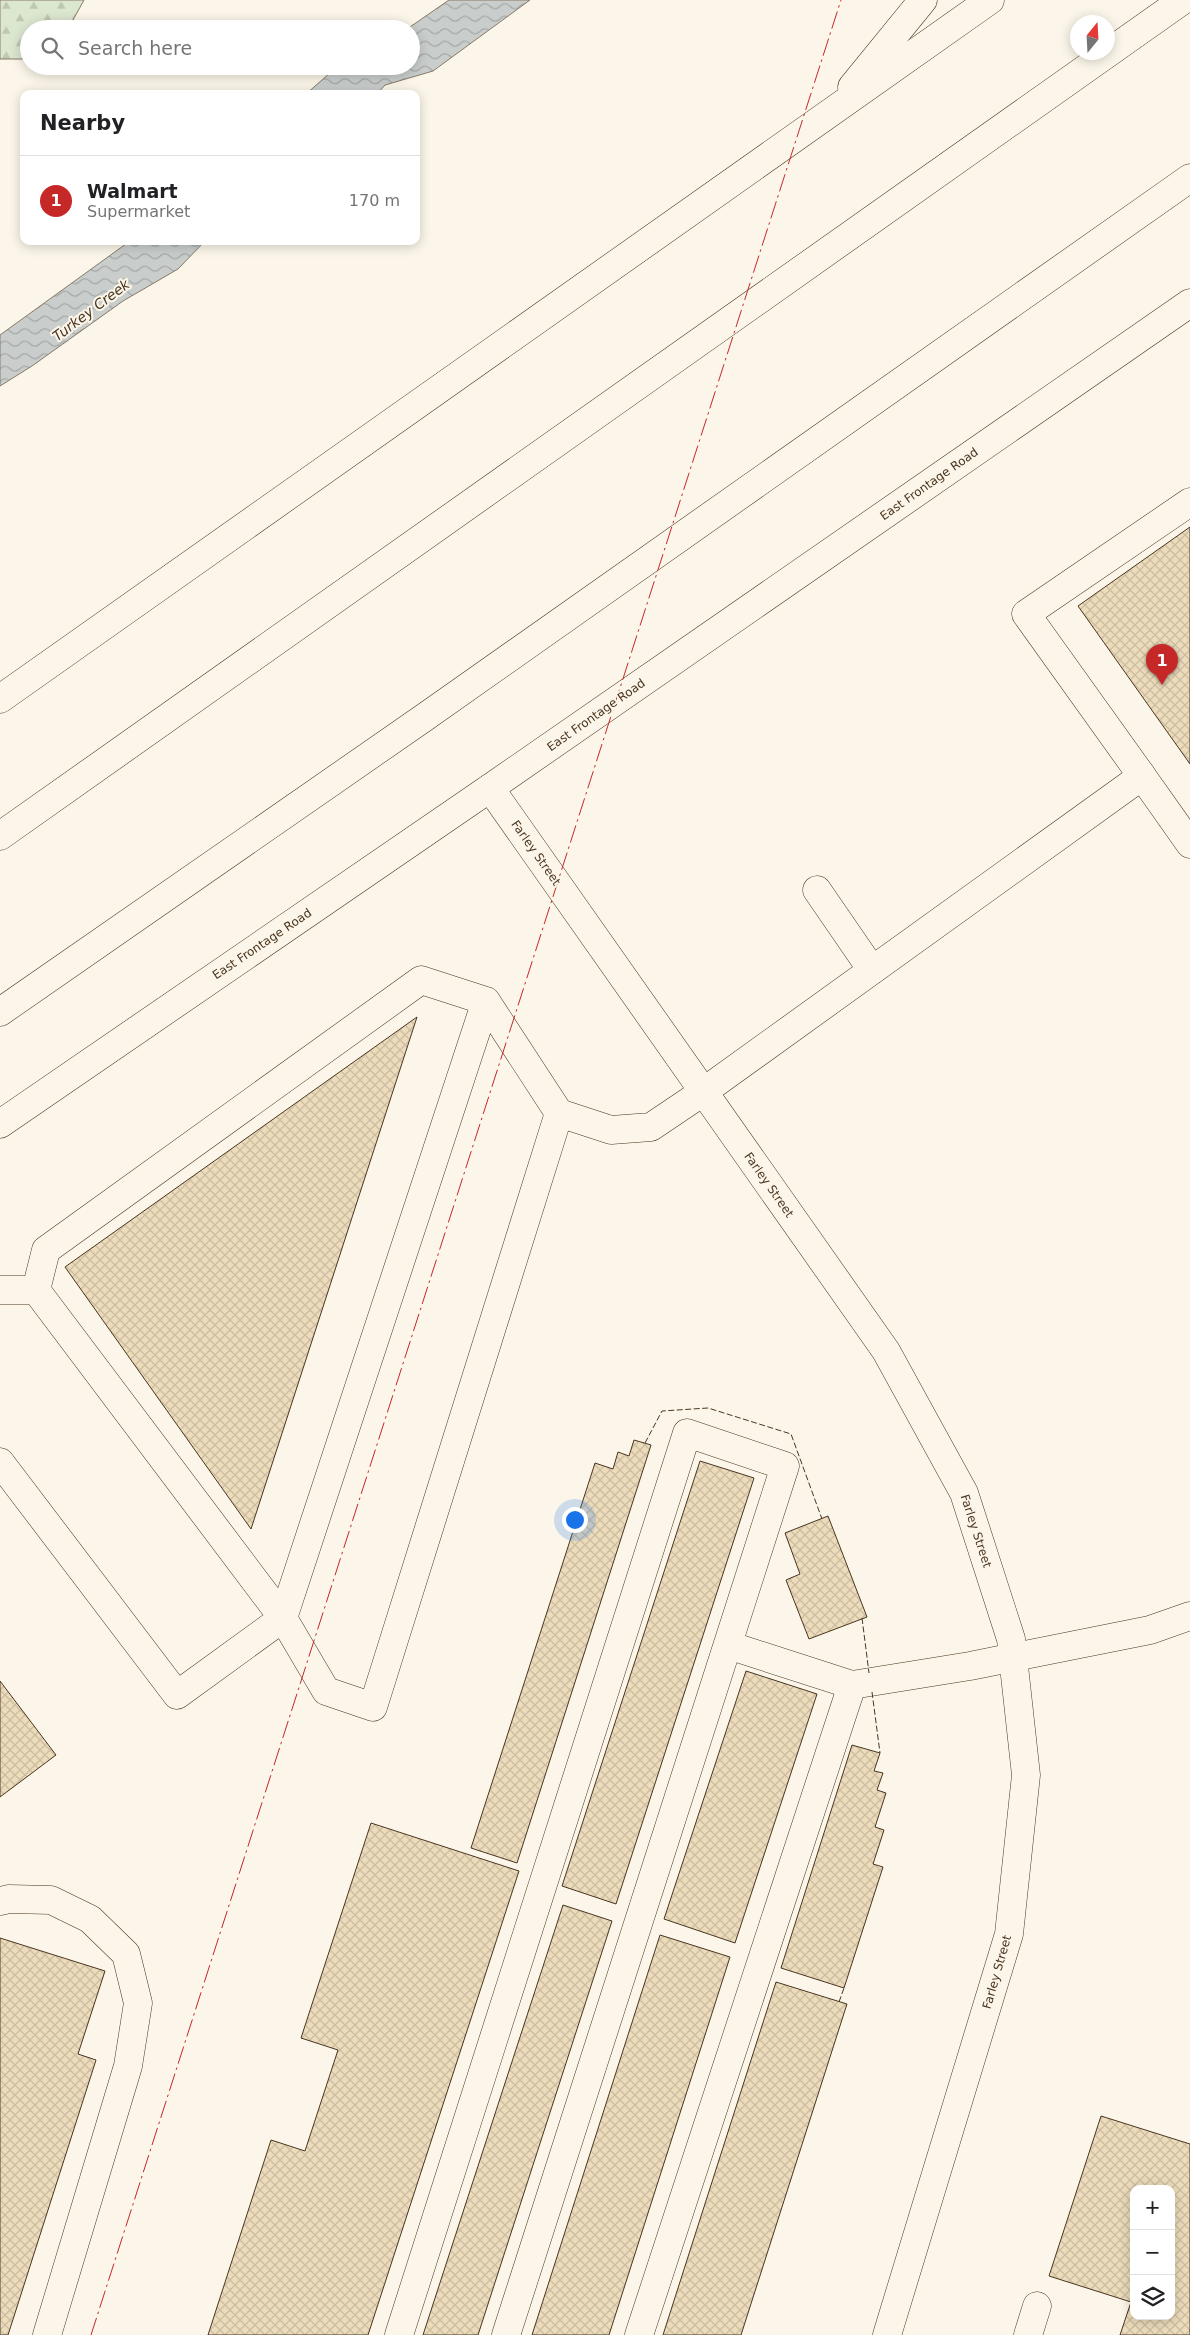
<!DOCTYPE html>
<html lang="en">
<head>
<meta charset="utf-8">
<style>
  body { margin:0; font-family:"DejaVu Sans",sans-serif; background:#f2f2f2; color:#202124 }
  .controls { position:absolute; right:15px; bottom:15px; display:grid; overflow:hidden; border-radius:10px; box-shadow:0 2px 12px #0003 }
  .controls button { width:45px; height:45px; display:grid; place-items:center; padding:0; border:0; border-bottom:1px solid #e0e0e0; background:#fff; color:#202124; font:25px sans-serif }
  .compass { position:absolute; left:1070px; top:15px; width:45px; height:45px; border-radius:50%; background:#fff; box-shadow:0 2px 12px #0003; rotate:18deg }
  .you { position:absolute; left:574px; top:1519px; width:18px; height:18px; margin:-12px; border:4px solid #fff; border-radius:50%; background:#1a73e8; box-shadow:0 0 0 8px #1a73e833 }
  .badge { display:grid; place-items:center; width:32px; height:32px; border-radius:50%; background:#c62828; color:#fff; font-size:16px; font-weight:700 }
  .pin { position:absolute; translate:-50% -41px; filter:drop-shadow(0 1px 2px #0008) }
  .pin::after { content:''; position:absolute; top:26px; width:18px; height:15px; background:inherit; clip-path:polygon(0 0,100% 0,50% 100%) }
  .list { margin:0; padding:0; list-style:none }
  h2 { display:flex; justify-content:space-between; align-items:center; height:65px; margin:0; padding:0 20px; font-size:21px }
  h2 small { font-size:16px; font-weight:400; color:#757577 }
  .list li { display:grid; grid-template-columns:32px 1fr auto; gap:15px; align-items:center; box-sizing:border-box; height:90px; padding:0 20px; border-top:1px solid #e0e0e0 }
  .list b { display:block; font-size:19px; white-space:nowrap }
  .list p { margin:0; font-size:16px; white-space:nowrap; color:#757577 }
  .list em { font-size:16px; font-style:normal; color:#757577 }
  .icon { flex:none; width:28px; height:28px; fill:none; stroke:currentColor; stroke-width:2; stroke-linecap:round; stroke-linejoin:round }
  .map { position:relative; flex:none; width:1190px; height:2335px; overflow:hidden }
  .search { position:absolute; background:#fff; box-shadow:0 2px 12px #0003; left:20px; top:20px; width:400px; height:55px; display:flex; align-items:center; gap:12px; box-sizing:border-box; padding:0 18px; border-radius:28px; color:#757577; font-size:19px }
  .panel { position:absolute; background:#fff; box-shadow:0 2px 12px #0003; left:20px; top:90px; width:400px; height:155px; border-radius:10px }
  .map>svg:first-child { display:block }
  .forest { fill:url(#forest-firs); stroke:#887966 }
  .water { fill:url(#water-waves); stroke:#887966 }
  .building { fill:url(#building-cross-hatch); stroke:#4a3520; fill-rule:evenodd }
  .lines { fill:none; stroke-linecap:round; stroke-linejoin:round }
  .minor-casing { stroke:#4a3520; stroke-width:29 }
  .highway-casing { stroke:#4a3520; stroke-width:29 }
  .minor { stroke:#fbf6e9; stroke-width:28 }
  .highway { stroke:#fbf6e9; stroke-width:28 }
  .fence { stroke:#4a3520; stroke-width:1; stroke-dasharray:6 2.5; stroke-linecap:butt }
  .power { stroke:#c62828; stroke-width:1; stroke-dasharray:18 4 2.5 4; stroke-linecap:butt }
  .labels { text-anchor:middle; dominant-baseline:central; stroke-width:4; stroke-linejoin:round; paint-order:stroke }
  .street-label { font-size:12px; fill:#4a3520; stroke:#fbf6e9 }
  .water-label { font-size:14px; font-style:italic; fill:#4a3520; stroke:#fbf6e9 }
</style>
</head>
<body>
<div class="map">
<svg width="1190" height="2335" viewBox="0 0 1190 2335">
  <defs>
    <pattern id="forest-firs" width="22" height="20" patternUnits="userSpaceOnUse" patternTransform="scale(1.25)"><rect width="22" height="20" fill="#dce7d0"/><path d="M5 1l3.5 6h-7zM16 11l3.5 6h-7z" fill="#bec7b2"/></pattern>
    <pattern id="water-waves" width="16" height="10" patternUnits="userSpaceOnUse" patternTransform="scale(1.25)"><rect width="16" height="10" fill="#c9cecd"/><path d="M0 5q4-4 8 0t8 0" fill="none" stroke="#a5a8a6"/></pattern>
    <pattern id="building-cross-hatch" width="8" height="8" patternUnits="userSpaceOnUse" patternTransform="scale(1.25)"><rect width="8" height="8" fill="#ecdcbc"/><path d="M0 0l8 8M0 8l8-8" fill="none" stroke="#ccbda1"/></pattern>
  </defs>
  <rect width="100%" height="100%" fill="#fbf6e9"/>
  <!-- forest -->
  <polygon class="forest" points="0,0 84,0 68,29 29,29 29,59 0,59"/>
  <!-- water -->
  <g class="water">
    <polygon points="449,0 530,0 433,71 385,85 377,94 306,94 338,66 411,66 411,29 407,29"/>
    <polygon points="130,241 205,241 178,269 123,301 32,366 0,386 0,335"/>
  </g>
  <!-- building -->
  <g class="building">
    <polygon points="1190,527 1190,764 1078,606"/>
    <polygon points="417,1017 251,1529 65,1267"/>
    <polygon points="634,1440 651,1445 517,1863 471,1848 595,1463 613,1469 618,1452 629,1456"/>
    <polygon points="700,1461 754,1478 616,1904 562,1886"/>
    <polygon points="828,1516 867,1617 809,1639 786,1580 800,1574 785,1533"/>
    <polygon points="746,1671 817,1694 735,1943 664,1919"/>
    <polygon points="0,1681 56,1755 0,1797"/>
    <polygon points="852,1745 880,1753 874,1771 883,1773 877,1790 886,1793 875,1827 884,1830 873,1864 883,1867 844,1988 781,1968"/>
    <polygon points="371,1823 519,1871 368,2335 208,2335 271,2140 305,2151 338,2050 301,2038"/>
    <polygon points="563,1905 612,1921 478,2335 423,2335"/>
    <polygon points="660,1935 730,1957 609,2335 532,2335"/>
    <polygon points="0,1938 105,1971 78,2054 96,2060 8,2335 0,2335"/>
    <polygon points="776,1982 847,2004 741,2335 663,2335"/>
    <path d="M 1101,2116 L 1190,2144 L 1190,2335 L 1120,2335 L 1131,2302 L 1049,2276 ZM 1134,2189 L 1171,2189 L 1171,2316 L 1134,2316 Z"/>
  </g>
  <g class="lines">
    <!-- minor casing -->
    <g class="minor-casing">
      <g id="minor">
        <polyline points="1142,776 1026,614 1190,502"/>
        <polyline points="490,788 886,1351 964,1493 1011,1639 1026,1775 1009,1934 887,2335"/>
        <polyline points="817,890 872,970"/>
        <polyline points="559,1113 611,1130 651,1127 703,1092 1142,776 1190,844"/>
        <polyline points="0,1124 490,788 1190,303"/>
        <polyline points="0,1290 36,1290 283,1618 177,1695 0,1462"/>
        <polyline points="36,1290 46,1250 421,980 486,1001 283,1618 326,1691 373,1707 559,1113 486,1001"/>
        <polyline points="728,1645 852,1685"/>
        <polyline points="0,1901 9,1899 51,1900 90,1919 126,1954 138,2003 128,2066 47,2335"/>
        <polyline points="399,2335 687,1433 785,1466 506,2335"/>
        <polyline points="639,2335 852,1685 970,1666 1150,1630 1190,1616"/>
        <polyline points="1028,2335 1037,2306"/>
      </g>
    </g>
    <!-- highway casing -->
    <g class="highway-casing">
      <g id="highway">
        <polyline points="852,87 923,0"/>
        <polyline points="0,699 990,0"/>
        <polyline points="0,836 1183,0"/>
        <polyline points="0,1012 425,717 1190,178"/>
      </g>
    </g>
    <!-- minor -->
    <use href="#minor" class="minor"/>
    <!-- highway -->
    <use href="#highway" class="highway"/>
    <!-- fence -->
    <g class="fence">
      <polyline points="645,1443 662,1411 708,1408 791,1434 822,1519"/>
      <polyline points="862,1618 869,1673"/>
      <polyline points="872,1692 880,1753"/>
      <polyline points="839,2002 844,1988"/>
    </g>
    <!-- power -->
    <polyline class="power" points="91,2335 841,0"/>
  </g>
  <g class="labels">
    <!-- street labels -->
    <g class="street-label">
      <text transform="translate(929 484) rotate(-35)">East Frontage Road</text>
      <text transform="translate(596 715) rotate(-35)">East Frontage Road</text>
      <text transform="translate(536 853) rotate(55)">Farley Street</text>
      <text transform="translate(262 944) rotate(-34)">East Frontage Road</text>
      <text transform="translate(769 1185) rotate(55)">Farley Street</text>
      <text transform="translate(976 1531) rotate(72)">Farley Street</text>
      <text transform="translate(997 1972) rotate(-74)">Farley Street</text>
    </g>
    <!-- water labels -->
    <g class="water-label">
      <text transform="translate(91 310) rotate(-37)">Turkey Creek</text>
    </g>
  </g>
</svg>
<div class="controls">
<button>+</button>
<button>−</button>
<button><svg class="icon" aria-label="layers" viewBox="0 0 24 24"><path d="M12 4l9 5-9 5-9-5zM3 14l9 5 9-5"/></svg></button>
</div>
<svg class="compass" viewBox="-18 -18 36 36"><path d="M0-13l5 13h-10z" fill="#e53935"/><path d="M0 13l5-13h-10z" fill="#757577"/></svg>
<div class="you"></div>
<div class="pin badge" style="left:1162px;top:685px">1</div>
<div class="search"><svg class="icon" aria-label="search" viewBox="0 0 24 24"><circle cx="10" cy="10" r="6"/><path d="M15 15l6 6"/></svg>Search here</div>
<section class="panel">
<h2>Nearby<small></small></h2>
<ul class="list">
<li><span class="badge">1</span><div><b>Walmart</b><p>Supermarket</p></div><em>170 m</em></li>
</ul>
</section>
</div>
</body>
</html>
